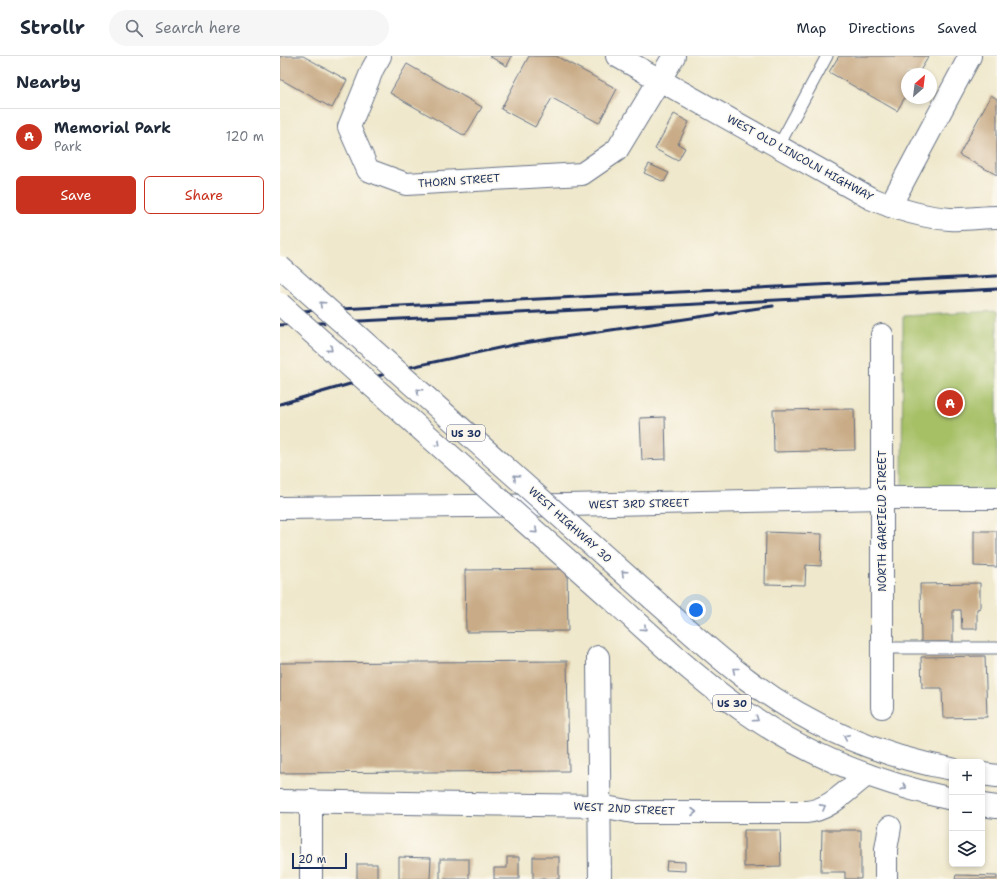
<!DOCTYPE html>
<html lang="en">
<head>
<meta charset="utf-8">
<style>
  body { margin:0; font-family:"Shantell Sans",sans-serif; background:#f6f6f7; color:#1f2937 }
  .controls { position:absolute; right:12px; bottom:12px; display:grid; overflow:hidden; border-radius:6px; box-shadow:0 2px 6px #0003 }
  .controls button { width:36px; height:36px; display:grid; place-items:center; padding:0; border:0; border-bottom:1px solid #e0e1e3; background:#fff; color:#1f2937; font:20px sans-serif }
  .compass { position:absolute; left:621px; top:12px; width:36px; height:36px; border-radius:50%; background:#fff; box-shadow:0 2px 6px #0003; rotate:28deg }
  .scale { position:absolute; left:12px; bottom:10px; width:55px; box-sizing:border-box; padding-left:4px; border:2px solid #1b2f5e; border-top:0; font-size:11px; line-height:14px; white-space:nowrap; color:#1b2f5e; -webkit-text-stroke:3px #fbf7ec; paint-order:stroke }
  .you { position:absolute; left:416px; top:554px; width:14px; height:14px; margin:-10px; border:3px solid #fff; border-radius:50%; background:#1a73e8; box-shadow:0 0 0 6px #1a73e833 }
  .badge { display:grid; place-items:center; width:26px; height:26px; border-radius:50%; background:#c8321e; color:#fff; font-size:13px; font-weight:700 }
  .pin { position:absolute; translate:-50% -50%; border:2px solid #fff; box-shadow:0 1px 4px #0006 }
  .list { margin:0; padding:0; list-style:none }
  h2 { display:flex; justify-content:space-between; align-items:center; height:52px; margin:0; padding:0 16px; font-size:17px }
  h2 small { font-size:13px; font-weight:400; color:#747a83 }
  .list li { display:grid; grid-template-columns:26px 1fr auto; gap:12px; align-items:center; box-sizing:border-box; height:56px; padding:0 16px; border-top:1px solid #e0e1e3 }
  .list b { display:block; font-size:15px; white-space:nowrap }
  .list p { margin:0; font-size:13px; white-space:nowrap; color:#747a83 }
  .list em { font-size:13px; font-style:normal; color:#747a83 }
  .actions { display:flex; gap:8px; padding:12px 16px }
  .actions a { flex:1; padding:9px 0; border:1px solid #c8321e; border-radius:6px; text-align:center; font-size:14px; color:#c8321e }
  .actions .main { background:#c8321e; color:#fff }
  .icon { flex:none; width:22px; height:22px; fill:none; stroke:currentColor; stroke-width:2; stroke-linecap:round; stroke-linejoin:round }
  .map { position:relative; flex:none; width:717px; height:823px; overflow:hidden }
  header { display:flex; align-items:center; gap:24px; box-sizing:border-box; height:56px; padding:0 20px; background:#fff; border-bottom:1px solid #e0e1e3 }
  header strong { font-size:19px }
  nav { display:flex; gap:22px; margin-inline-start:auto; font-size:14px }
  .search { width:280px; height:36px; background:#f6f6f7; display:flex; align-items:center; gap:10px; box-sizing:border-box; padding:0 14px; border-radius:22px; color:#747a83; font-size:15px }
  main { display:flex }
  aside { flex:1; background:#fff }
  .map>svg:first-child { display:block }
  .green { fill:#a6c066; stroke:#607862 }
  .building { fill:#c9ac87 }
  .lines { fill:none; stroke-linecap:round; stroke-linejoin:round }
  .lane-casing { stroke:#657084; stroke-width:13 }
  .street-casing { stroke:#657084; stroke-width:24 }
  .secondary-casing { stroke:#657084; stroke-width:24 }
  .highway-casing { stroke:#657084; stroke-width:24 }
  .lane { stroke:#fff; stroke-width:11 }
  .street { stroke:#fff; stroke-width:22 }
  .secondary { stroke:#fff; stroke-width:22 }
  .highway { stroke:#fff; stroke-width:22 }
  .rail { stroke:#1b2f5e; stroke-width:3 }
  .highway-bridge-casing { stroke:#657084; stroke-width:24; stroke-linecap:butt }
  .highway-bridge { stroke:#fff; stroke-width:22 }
  .oneway { stroke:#8d97ae }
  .labels { text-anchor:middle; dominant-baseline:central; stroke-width:3; stroke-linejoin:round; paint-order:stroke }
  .shield { fill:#fbf7ec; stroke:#5e6b89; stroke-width:1 }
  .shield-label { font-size:10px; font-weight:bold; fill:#1b2f5e }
  .street-label { font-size:11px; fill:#1b2f5e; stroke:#fbf7ec }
</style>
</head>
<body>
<header>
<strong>Strollr</strong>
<div class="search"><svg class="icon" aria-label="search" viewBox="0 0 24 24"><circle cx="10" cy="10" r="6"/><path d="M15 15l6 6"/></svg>Search here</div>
<nav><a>Map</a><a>Directions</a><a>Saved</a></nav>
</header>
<main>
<aside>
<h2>Nearby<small></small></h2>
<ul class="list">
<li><span class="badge">A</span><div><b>Memorial Park</b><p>Park</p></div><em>120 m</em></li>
</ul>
<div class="actions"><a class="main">Save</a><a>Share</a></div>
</aside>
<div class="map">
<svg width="717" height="823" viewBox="0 0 717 823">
  <rect width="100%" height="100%" fill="#fbf7ec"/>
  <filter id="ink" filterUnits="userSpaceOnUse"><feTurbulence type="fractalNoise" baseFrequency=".025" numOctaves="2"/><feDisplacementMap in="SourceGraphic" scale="8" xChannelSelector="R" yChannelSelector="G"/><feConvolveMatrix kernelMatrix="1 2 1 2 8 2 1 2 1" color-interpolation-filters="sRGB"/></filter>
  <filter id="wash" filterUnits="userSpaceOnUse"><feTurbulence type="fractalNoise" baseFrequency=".012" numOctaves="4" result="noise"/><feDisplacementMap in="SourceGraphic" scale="16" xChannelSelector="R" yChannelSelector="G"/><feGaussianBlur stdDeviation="0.9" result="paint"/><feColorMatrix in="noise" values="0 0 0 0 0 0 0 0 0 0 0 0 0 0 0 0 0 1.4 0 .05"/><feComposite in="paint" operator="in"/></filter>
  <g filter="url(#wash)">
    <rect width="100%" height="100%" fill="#efe8cc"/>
    <!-- green -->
    <polygon class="green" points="717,255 717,434 622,435 623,260"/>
    <g id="blocks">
      <!-- building -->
      <g class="building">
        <polygon points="0,0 23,0 67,24 52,52 0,23"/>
        <polygon points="209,0 232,0 227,10"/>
        <polygon points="249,0 276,0 337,33 319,67 272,42 255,71 221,53"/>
        <polygon points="559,0 649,0 638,18 627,18 627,38 617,55 549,16"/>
        <polygon points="127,8 202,51 185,80 110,37"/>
        <polygon points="711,39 717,43 717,119 679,99"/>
        <polygon points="394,58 409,66 398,88 405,92 398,105 375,93"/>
        <polygon points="369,108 389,117 384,126 364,117"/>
        <polygon points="574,353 575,394 494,396 493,354"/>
        <polygon points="385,361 386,403 362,404 360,362"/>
        <polygon points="694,475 717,475 717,511 694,510"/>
        <polygon points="486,476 542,478 541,510 526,509 525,529 485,528"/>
        <polygon points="287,513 288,575 186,576 185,514"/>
        <polygon points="700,527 700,552 697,553 697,573 682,573 681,554 673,554 673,586 641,586 640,528"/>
        <polygon points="705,600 707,661 663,662 662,632 642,632 641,601"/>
        <polygon points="287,605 289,715 0,717 0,607"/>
        <polygon points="464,774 500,774 501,810 464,811"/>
        <polygon points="542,774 581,774 581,823 565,823 565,816 541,816"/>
        <polygon points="119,801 151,802 150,823 119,823"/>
        <polygon points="227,801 239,801 239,823 214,823 214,812 227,812"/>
        <rect x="253" y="801" width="26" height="22"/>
        <rect x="160" y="803" width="29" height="20"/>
        <polygon points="387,805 405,806 405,815 386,814"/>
        <rect x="77" y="808" width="20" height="15"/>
        <polygon points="676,819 717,820 717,823 675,823"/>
      </g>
    </g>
  </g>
  <g filter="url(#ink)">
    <use href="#blocks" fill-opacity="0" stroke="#657084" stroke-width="1"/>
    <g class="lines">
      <!-- lane casing -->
      <g class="lane-casing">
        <g id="lane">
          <polyline points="498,91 547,0"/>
          <polyline points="603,592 717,592"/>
        </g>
      </g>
      <!-- street casing -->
      <g class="street-casing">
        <g id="street">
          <polyline points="100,0 93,12 69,71 88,114 126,128 302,118 337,94 394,0"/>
          <path d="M 337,0 L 590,142 C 616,153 642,161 670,163 C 686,164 702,161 717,161"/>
          <polyline points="610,150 690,0"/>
          <polyline points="0,452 287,449 602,442 717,442"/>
          <polyline points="318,601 320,823"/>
          <polyline points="602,651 602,279"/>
          <polyline points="31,823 31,745"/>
          <polyline points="606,823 606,793 610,771"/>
        </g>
      </g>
      <!-- secondary casing -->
      <g class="secondary-casing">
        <path id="secondary" d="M 0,745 L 320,750 L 353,756 L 526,756 C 551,754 567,733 587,719"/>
      </g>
      <!-- highway casing -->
      <g class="highway-casing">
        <g id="highway">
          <path d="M 373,543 C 404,570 434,599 468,624 C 528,669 598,700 672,713"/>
          <path d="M 335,546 C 380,587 426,631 477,664 C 536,703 603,728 672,743"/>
          <polyline points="702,718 717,720"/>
          <polyline points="702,749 717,751"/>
        </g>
      </g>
      <!-- lane -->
      <use href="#lane" class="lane"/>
      <!-- street -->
      <use href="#street" class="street"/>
      <!-- secondary -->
      <use href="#secondary" class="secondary"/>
      <!-- highway -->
      <use href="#highway" class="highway"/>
      <!-- rail -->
      <g class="rail">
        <polyline points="0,256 717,220"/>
        <polyline points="0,269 717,233"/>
        <polyline points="0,348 126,312 237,288 493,250"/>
      </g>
      <!-- highway-bridge casing -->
      <g class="highway-bridge-casing">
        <g id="highway-bridge">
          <polyline points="0,211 373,543"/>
          <polyline points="0,248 335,546"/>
        </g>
      </g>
      <!-- highway-bridge -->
      <use href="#highway-bridge" class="highway-bridge"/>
    </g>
    <!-- one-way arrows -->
    <defs><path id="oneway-chevron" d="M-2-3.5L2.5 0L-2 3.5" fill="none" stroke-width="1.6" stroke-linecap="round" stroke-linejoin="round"/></defs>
    <g class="oneway">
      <use href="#oneway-chevron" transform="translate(42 248) rotate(-138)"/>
      <use href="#oneway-chevron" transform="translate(50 293) rotate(42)"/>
      <use href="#oneway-chevron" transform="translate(139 335) rotate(-138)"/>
      <use href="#oneway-chevron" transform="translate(158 388) rotate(42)"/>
      <use href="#oneway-chevron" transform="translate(236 421) rotate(-138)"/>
      <use href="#oneway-chevron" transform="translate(255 475) rotate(42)"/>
      <use href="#oneway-chevron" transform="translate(344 517) rotate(-138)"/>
      <use href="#oneway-chevron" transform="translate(364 572) rotate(42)"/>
      <use href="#oneway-chevron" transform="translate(455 614) rotate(-141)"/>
      <use href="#oneway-chevron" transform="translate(476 663) rotate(34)"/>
      <use href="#oneway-chevron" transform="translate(566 681) rotate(-154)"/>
      <use href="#oneway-chevron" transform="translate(624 731) rotate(16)"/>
      <use href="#oneway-chevron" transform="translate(543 751) rotate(-29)"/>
      <use href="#oneway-chevron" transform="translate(414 756)"/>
    </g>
  </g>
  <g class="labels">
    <!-- shield labels -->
    <g class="shield">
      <rect x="167" y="369" width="38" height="16" rx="3"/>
      <rect x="433" y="639" width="38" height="16" rx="3"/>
    </g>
    <g class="shield-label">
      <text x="186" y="377">US 30</text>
      <text x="452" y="647">US 30</text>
    </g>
    <!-- street labels -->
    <g class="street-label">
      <text transform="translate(520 102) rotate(29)">WEST OLD LINCOLN HIGHWAY</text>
      <text transform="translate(179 125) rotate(-4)">THORN STREET</text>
      <text transform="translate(359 448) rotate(-1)">WEST 3RD STREET</text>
      <text transform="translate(602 465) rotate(-90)">NORTH GARFIELD STREET</text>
      <text transform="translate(290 469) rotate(42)">WEST HIGHWAY 30</text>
      <text transform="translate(344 753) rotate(3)">WEST 2ND STREET</text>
    </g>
  </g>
</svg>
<div class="controls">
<button>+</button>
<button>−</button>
<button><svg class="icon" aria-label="layers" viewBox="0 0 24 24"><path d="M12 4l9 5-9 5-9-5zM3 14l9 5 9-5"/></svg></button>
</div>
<svg class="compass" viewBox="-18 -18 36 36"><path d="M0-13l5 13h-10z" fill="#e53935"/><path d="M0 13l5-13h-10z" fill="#747a83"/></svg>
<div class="scale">20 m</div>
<div class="you"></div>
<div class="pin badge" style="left:670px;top:347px">A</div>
</div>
</main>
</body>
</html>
